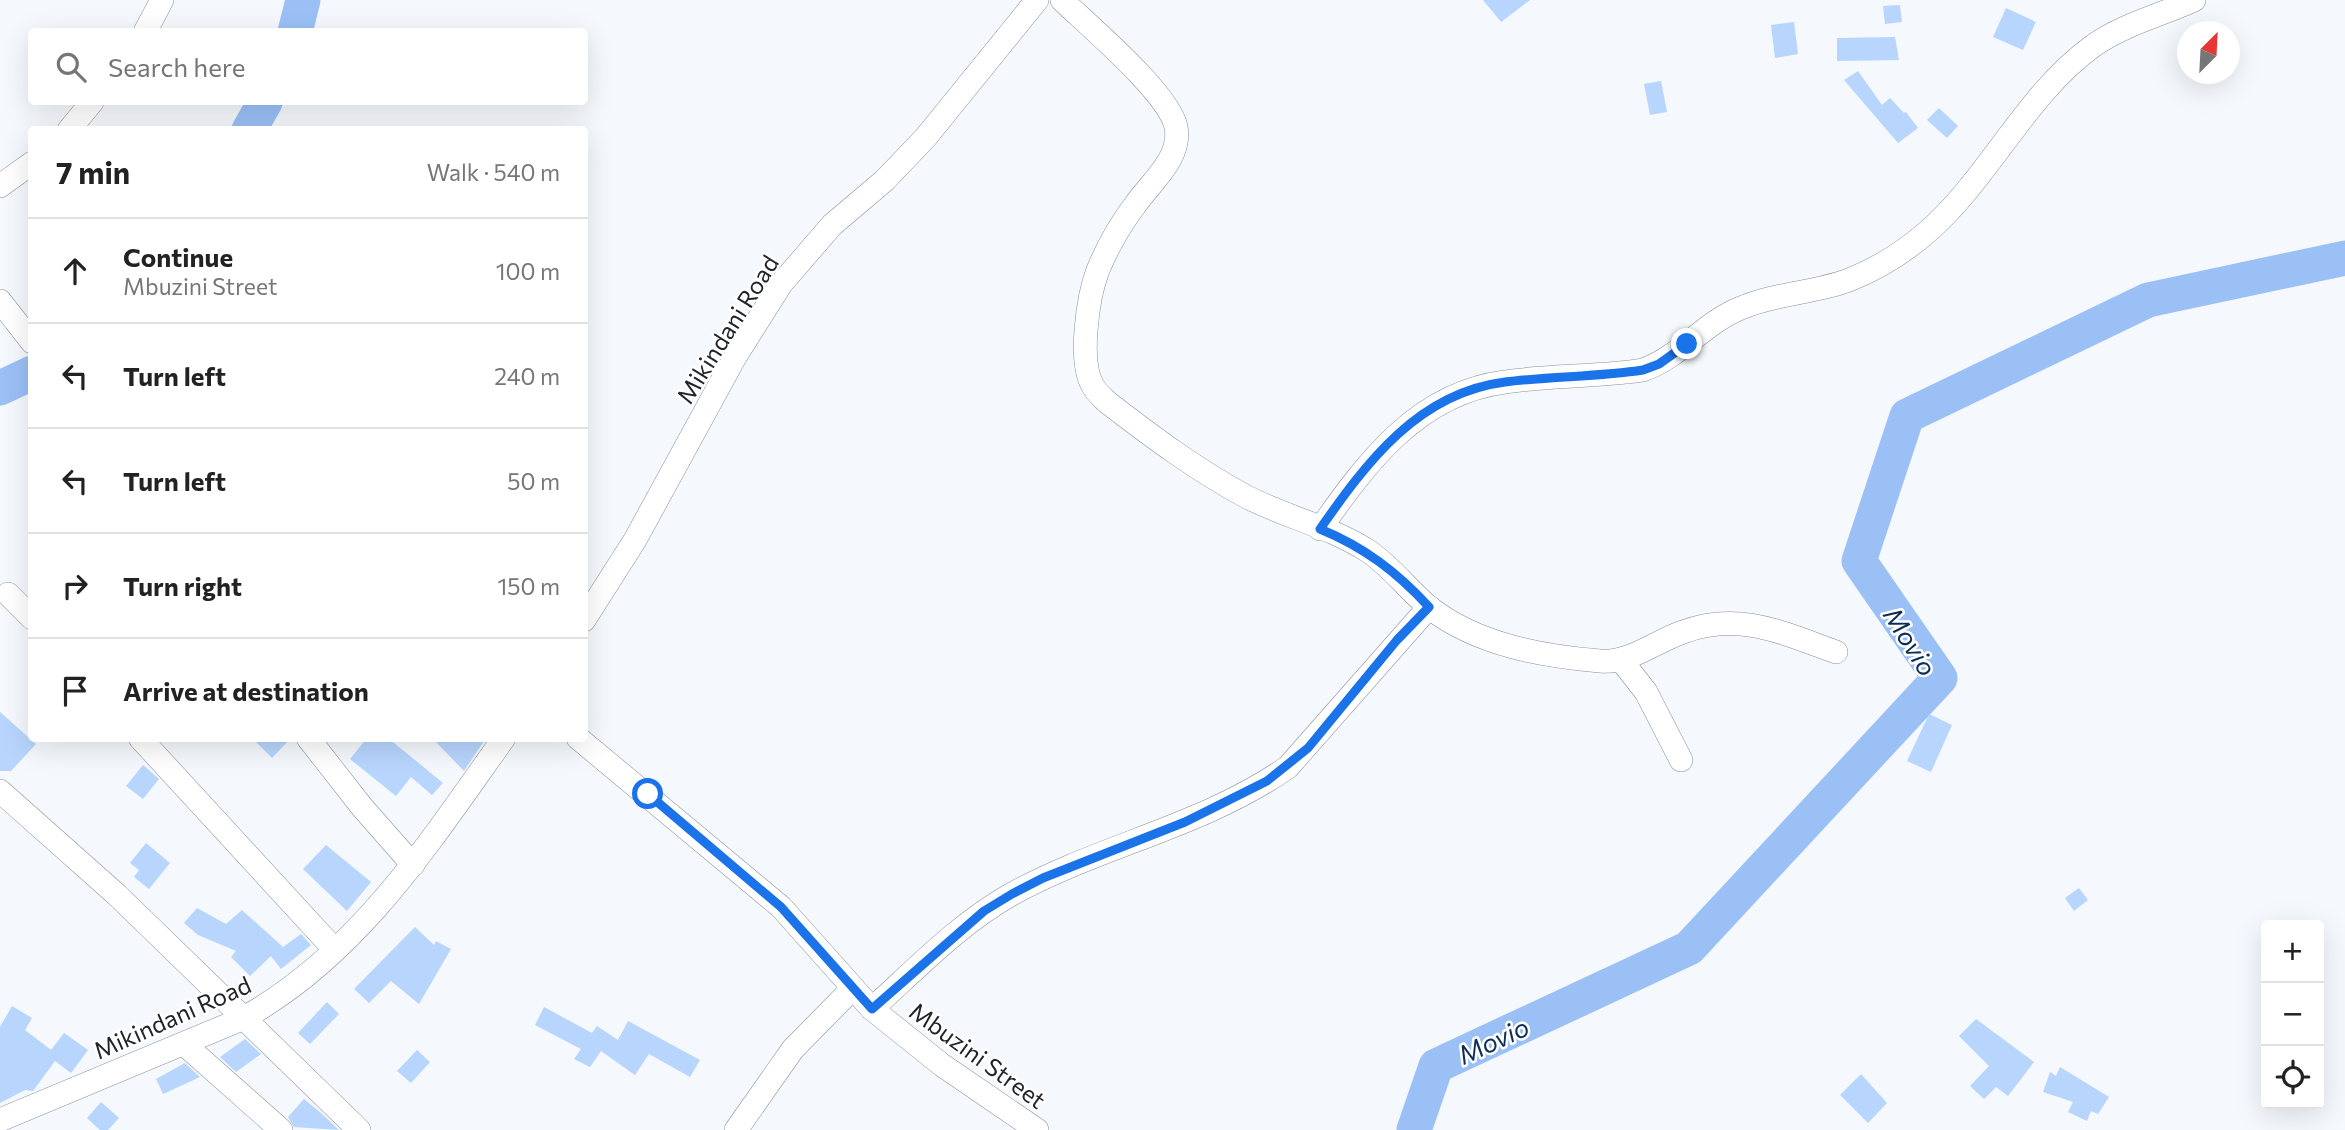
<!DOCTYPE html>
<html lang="en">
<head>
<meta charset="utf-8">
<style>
  body { margin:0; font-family:Commissioner,sans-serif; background:#f6f6f6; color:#222 }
  .controls { position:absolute; right:21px; bottom:21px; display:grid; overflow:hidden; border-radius:7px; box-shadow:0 7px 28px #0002 }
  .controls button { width:63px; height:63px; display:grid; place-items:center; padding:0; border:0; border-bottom:2px solid #e0e0e0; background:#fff; color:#222; font:35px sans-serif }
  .compass { position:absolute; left:2177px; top:21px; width:63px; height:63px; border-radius:50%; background:#fff; box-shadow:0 7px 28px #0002; rotate:24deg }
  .stop { position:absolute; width:21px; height:21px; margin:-16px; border:5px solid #1a73e8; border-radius:50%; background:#fff }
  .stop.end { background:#1a73e8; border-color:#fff; box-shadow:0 2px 7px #0008 }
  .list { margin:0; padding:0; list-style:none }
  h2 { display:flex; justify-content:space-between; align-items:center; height:91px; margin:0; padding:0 28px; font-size:30px }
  h2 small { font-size:23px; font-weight:400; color:#767676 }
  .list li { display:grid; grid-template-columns:46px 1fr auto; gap:21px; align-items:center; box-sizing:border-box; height:105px; padding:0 28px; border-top:2px solid #e0e0e0 }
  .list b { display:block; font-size:26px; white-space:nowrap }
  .list p { margin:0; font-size:23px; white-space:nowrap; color:#767676 }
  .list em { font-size:23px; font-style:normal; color:#767676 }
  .icon { flex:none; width:38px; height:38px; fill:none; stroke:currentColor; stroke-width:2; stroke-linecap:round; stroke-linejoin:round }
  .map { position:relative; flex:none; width:2345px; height:1130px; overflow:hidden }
  .search { position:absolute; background:#fff; box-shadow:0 7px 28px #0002; left:28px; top:28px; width:560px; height:77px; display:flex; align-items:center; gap:18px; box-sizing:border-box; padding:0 24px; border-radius:7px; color:#767676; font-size:26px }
  .panel { position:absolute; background:#fff; box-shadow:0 7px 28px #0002; left:28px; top:126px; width:560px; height:616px; border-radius:7px }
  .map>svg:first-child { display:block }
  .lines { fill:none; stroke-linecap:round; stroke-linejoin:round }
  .river { stroke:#9ac0f5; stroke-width:35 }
  .building { fill:#b7d5fd }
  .minor-casing { stroke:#89909b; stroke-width:24 }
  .minor { stroke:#fff; stroke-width:23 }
  .route { stroke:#1a73e8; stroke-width:9 }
  .labels { text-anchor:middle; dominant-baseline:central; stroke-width:5; stroke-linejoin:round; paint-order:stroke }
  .street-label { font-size:24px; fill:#212428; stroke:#fff }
  .water-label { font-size:26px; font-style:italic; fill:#0e2e57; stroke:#fff }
</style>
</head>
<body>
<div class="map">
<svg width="2345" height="1130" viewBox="0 0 2345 1130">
  <rect width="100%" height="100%" fill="#f5f8fd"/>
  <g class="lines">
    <!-- river -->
    <g class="river">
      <polyline points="295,32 303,0"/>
      <polyline points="249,130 265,102"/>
      <polyline points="0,388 32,373"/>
      <polyline points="1414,1130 1436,1066 1689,948 1940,678 1859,561 1907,416 2148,300 2345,258"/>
    </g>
  </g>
  <!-- building -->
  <g class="building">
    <polygon points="1483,0 1530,0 1501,22"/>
    <polygon points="1900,5 1902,22 1885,24 1883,6"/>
    <polygon points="2006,8 2036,22 2023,50 1993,37"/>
    <polygon points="1794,22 1798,54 1775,58 1771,25"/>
    <polygon points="1895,37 1899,60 1837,61 1837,38"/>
    <polygon points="1858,71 1882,105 1890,98 1904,113 1906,112 1918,128 1898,143 1844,80"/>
    <polygon points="1661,81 1667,112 1650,115 1644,84"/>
    <polygon points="1939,108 1958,126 1947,138 1927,120"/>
    <polygon points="0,712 36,744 11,771 0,771"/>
    <polygon points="1929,714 1952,725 1931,772 1907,761"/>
    <polygon points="252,738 291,738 272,758"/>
    <polygon points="367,738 388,738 443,783 432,795 411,777 396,796 350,759"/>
    <polygon points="432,738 486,738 464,771"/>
    <polygon points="143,765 159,779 143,799 126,786"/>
    <polygon points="146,843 170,863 149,889 134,877 139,870 130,863"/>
    <polygon points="326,845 371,882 347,911 303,869"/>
    <polygon points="2079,888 2088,900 2074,911 2065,898"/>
    <polygon points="197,908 226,924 242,910 283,947 301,934 311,945 281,969 271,956 250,976 231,957 236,951 198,935 184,923"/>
    <polygon points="415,927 434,945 436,941 451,949 419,1004 391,981 369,1003 354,989"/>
    <polygon points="327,1002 339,1014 310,1044 298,1033"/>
    <polygon points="12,1006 32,1018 25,1030 51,1050 64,1033 88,1050 71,1073 55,1061 33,1091 25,1090 0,1103 0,1027"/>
    <polygon points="544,1007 592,1033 597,1026 618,1040 628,1021 700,1060 690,1077 649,1054 635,1075 601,1051 590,1067 574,1059 581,1049 535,1025"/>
    <polygon points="1976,1019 2034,1062 2008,1096 1996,1087 1984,1099 1970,1086 1989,1066 1959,1036"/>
    <polygon points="245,1039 261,1054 236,1072 220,1057"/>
    <polygon points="417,1050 430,1062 411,1083 397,1071"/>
    <polygon points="185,1063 200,1077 163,1094 156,1079"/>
    <polygon points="2060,1067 2109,1097 2098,1114 2091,1111 2087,1121 2068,1112 2073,1102 2043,1092 2050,1072 2056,1076"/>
    <polygon points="1861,1074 1887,1103 1868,1123 1840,1095"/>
    <polygon points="304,1099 321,1113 339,1130 294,1127 288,1117"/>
    <polygon points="101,1102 119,1118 108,1130 100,1130 87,1118"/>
  </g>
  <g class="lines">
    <!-- minor casing -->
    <g class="minor-casing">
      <g id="minor">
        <path d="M 1062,0 C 1089,26 1169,93 1176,127 C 1182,158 1151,182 1135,205 C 1120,225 1107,248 1098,270 C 1088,296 1078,362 1093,386 C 1096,392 1102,397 1107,402 C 1151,436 1198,471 1247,497 C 1286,517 1331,527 1368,551 C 1392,567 1408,590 1430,608 C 1478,645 1542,656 1600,661 C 1629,664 1656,641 1683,632 C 1739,611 1783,633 1836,652"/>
        <polyline points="145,32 162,0"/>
        <polyline points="69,130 92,102"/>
        <polyline points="0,186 32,163"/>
        <polyline points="0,301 32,342"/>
        <path d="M 1320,529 C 1367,462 1418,393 1505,382 C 1551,375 1598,377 1643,370 C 1680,357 1705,322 1741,308 C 1776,293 1815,293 1849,280 C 1877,269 1904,252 1926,233 C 1989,179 2025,95 2093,46 C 2122,25 2161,15 2194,0"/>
        <polyline points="8,594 32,618"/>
        <polyline points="584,620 635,540 735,357 781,284 832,225 885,180 926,137 1037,0"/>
        <polyline points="1621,660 1646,692 1681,760"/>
        <polyline points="140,738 335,950"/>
        <polyline points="308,738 362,807 413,865"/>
        <polyline points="578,738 781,907 872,1009 942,1065 1037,1130"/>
        <polyline points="0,791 117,895 359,1130"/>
        <path d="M 872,1009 C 916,969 960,923 1012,894 C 1101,845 1204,826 1288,767 L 1429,607"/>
        <polyline points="184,1044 281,1130"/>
        <path d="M 0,1120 L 242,1019 C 358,955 429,843 504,738"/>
        <polyline points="736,1130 793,1049 853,988"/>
      </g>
    </g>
    <!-- minor -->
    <use href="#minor" class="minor"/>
  </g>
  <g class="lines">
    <!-- route -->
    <path class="route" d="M 648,794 L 781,907 L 872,1009 L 984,911 L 1012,894 L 1043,878 L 1185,822 L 1267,781 L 1308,748 L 1397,640 L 1429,607 C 1397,572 1364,547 1320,529 C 1367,462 1418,393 1505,382 C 1551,376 1598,377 1643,370 L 1659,364 L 1687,344"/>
  </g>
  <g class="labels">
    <!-- street labels -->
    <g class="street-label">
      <text transform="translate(727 329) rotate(-58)">Mikindani Road</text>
      <text transform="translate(172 1017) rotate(-24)">Mikindani Road</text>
      <text transform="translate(978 1055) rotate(36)">Mbuzini Street</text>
    </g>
    <!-- water labels -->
    <g class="water-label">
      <text transform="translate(1911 641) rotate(58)">Movio</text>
      <text transform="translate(1493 1040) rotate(-25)">Movio</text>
    </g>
  </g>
</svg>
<div class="controls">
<button>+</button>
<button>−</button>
<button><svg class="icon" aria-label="locate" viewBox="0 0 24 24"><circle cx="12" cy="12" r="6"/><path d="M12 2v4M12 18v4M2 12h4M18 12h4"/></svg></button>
</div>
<svg class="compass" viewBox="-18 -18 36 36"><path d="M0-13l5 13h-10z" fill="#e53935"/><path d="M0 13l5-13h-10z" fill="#767676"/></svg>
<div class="stop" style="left:648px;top:794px"></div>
<div class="stop end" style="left:1687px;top:344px"></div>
<div class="search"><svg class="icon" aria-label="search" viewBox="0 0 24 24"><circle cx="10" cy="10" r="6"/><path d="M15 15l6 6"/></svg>Search here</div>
<section class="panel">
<h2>7 min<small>Walk · 540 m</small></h2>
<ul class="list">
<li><svg class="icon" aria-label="ahead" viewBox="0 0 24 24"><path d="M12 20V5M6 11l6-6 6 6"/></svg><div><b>Continue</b><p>Mbuzini Street</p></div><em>100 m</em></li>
<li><svg class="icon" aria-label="left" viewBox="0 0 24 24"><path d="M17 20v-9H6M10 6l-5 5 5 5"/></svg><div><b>Turn left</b></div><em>240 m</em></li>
<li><svg class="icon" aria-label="left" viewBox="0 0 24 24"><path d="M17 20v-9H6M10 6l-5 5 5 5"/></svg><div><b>Turn left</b></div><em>50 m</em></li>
<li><svg class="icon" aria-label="right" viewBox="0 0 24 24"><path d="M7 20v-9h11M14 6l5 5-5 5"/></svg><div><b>Turn right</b></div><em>150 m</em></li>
<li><svg class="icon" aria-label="arrive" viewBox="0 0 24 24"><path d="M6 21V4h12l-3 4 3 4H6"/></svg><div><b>Arrive at destination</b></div></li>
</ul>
</section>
</div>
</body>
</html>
